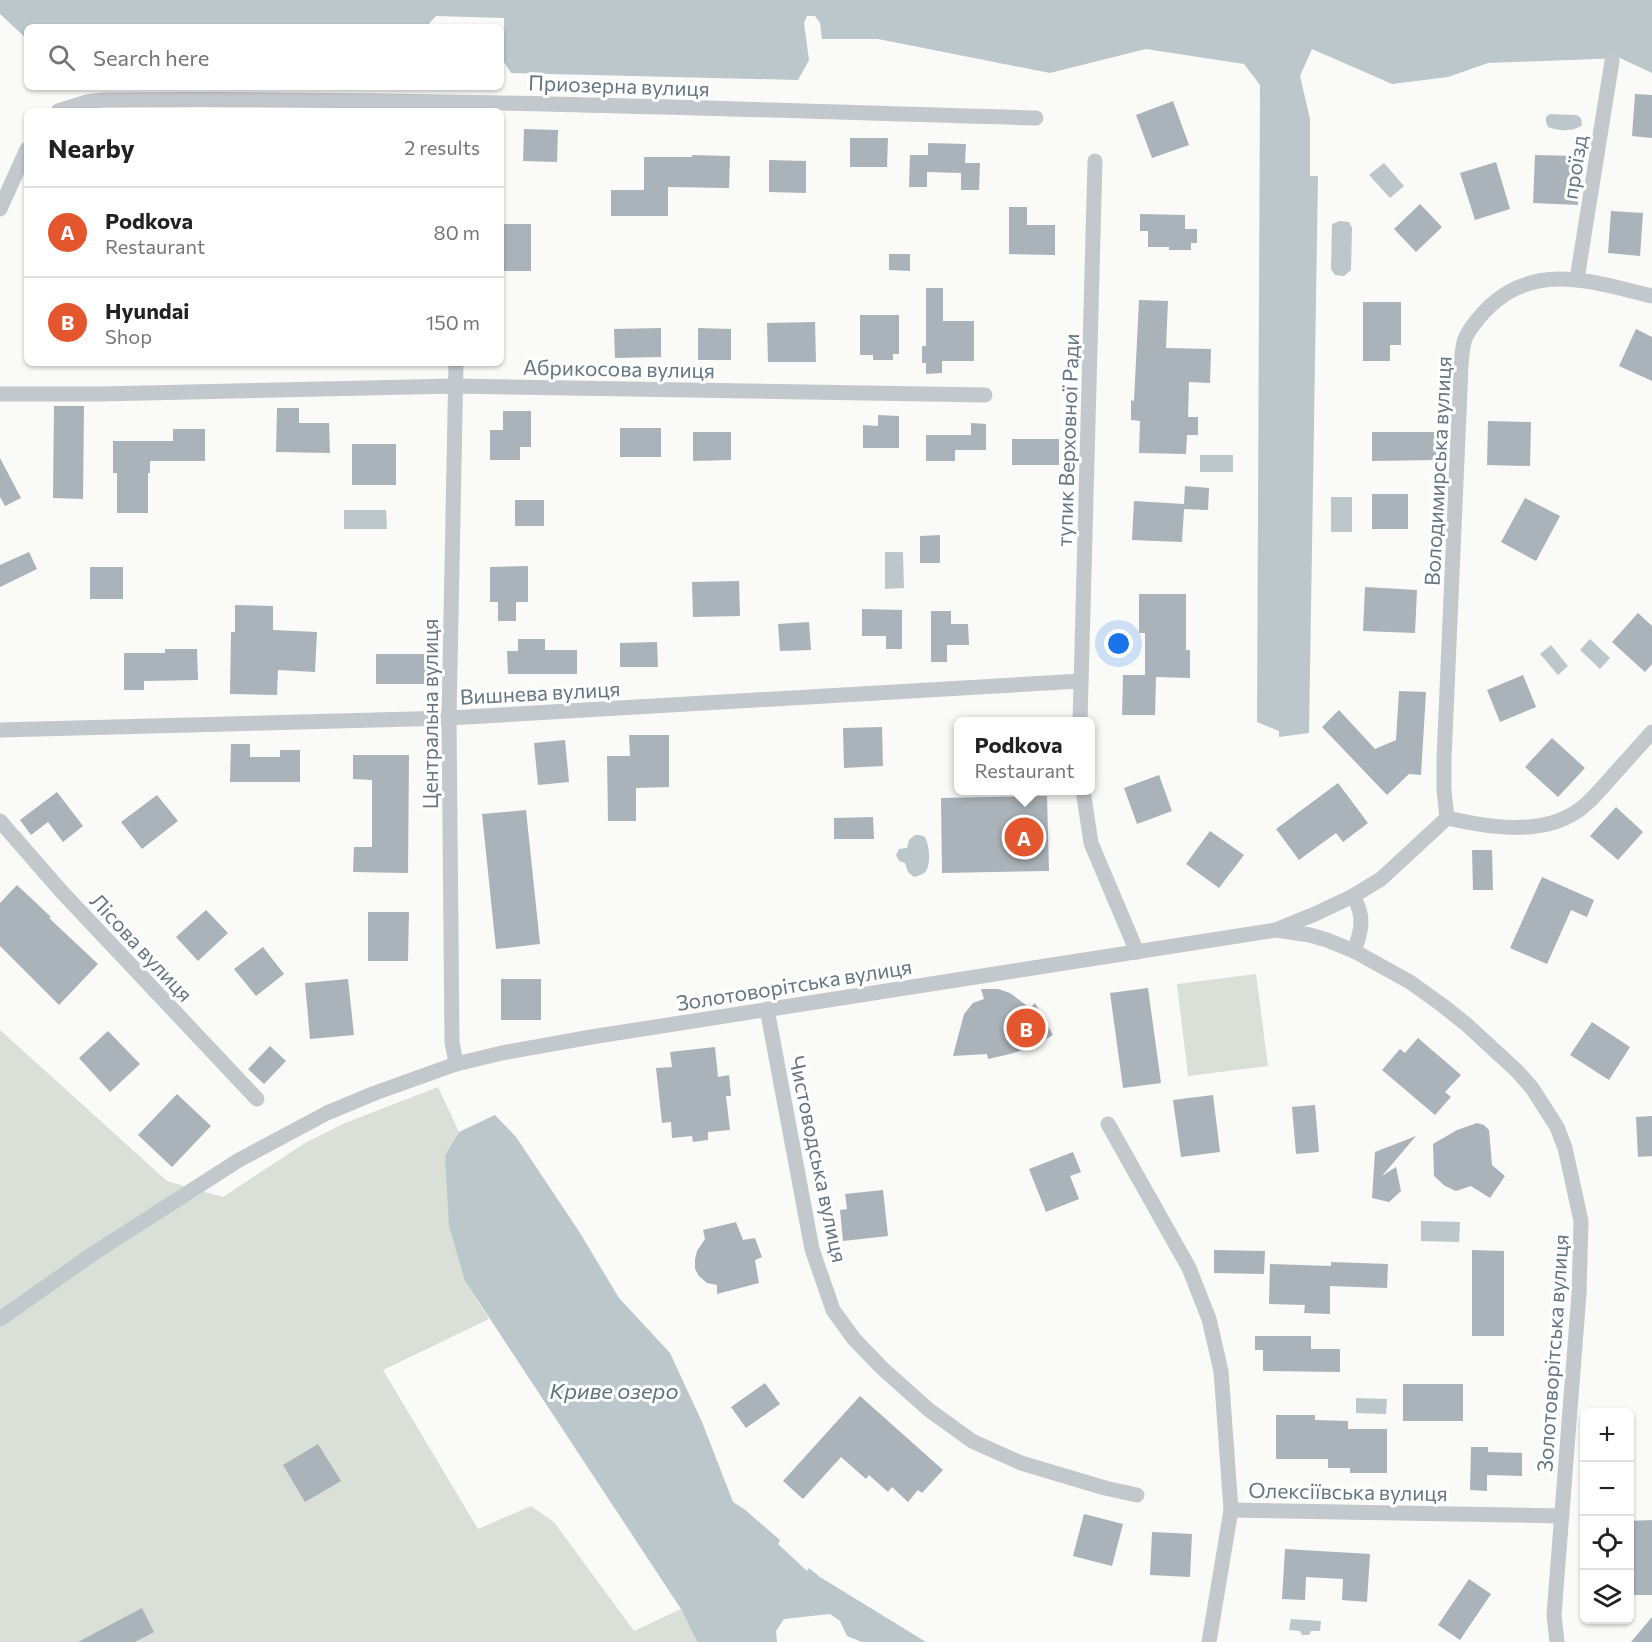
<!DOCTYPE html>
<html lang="en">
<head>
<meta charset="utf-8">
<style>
  body { margin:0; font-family:Commissioner,sans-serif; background:#f6f6f6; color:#222 }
  .controls { position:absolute; right:18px; bottom:18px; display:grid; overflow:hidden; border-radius:9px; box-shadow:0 2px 4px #0004 }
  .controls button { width:54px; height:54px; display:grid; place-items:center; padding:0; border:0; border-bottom:2px solid #e0e0e0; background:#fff; color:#222; font:30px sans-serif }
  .you { position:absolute; left:1119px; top:644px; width:21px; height:21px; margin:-15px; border:4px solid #fff; border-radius:50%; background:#1a73e8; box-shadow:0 0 0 9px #1a73e833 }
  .badge { display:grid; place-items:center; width:39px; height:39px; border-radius:50%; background:#e4572e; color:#fff; font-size:20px; font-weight:700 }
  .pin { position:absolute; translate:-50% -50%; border:3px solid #fff; box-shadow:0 2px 6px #0006 }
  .popup { position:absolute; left:954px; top:717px; width:141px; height:78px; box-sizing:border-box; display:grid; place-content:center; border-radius:9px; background:#fff; filter:drop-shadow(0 2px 4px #0005); font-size:20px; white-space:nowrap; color:#767676 }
  .popup b { font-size:22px; color:#222 }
  .popup::after { content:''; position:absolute; left:50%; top:100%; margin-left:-12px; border:12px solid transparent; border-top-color:#fff }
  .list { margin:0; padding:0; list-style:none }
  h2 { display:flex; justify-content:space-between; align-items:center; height:78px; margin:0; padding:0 24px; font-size:26px }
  h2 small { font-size:20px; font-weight:400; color:#767676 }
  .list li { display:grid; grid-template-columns:39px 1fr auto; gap:18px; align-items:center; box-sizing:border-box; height:90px; padding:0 24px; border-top:2px solid #e0e0e0 }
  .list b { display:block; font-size:22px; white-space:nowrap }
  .list p { margin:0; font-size:20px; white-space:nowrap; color:#767676 }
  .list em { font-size:20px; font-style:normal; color:#767676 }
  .icon { flex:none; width:33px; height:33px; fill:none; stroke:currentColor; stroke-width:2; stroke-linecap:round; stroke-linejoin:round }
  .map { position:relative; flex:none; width:1652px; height:1642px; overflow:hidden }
  .search { position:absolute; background:#fff; box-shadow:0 2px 4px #0004; left:24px; top:24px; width:480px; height:66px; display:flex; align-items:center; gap:15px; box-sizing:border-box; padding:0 21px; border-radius:9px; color:#767676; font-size:22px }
  .panel { position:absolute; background:#fff; box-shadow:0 2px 4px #0004; left:24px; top:108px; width:480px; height:258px; border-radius:9px }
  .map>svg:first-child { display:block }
  .green { fill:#dadfd7 }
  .water { fill:#bbc7cb }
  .building { fill:#aab3b9 }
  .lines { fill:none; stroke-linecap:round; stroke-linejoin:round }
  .street { stroke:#c3c8cc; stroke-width:15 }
  .labels { text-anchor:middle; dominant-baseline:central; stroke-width:6; stroke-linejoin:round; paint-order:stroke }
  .street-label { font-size:21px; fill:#657683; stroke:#fff }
  .water-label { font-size:22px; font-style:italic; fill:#60757c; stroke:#fff }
</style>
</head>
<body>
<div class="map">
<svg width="1652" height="1642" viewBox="0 0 1652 1642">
  <rect width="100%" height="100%" fill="#fafaf8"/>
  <!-- green -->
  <g class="green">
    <polygon points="1256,974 1268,1066 1188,1076 1177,984"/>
    <polygon points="0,1030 167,1181 223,1197 305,1143 345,1123 438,1087 459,1132 445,1155 465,1281 489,1319 383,1370 478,1529 531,1506 554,1522 634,1631 681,1609 697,1642 0,1642"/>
  </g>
  <!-- water -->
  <g class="water">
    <polygon points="0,0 1652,0 1652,73 1620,58 1488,63 1448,77 1392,84 1312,49 1300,76 1310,119 1310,176 1318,176 1309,733 1279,737 1279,731 1257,722 1260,85 1244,64 1146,49 1050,73 878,39 822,39 820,23 815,16 807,16 804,23 809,60 798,80 511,73 504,62 504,18 436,16 426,27 27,27 27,39 0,14"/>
    <path d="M 1550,114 L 1576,115 L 1581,118 L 1582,125 C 1574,132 1558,131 1548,127 L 1546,122 L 1546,117 Z"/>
    <polygon points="1384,163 1404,186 1390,198 1369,175"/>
    <polygon points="1340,221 1349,222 1352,228 1351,270 1344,276 1335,275 1331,269 1332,224"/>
    <rect x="1200" y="455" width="33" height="17"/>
    <rect x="1331" y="497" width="21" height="35"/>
    <polygon points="344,510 386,510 387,529 344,529"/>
    <polygon points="885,552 903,552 904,588 885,589"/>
    <polygon points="1590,639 1610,658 1600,669 1580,650"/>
    <polygon points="1551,645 1568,666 1558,675 1540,654"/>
    <path d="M 915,835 L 920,835 L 925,837 C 929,845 931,861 927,869 C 925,874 919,876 914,877 L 908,872 L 905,863 L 899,861 L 896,855 L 899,849 L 907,848 L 909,840 Z"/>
    <polygon points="495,1115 516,1137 580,1233 619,1298 670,1353 702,1422 733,1502 744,1509 780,1540 778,1544 807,1571 809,1568 820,1577 926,1642 862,1642 847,1636 840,1621 830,1614 784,1619 776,1631 777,1642 697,1642 681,1609 465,1281 449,1226 445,1155 459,1132"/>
    <polygon points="1421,1221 1460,1222 1459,1242 1421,1241"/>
    <polygon points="1356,1398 1387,1399 1386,1414 1356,1413"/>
    <polygon points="1291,1619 1321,1621 1320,1631 1311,1631 1309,1635 1302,1635 1300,1631 1289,1630"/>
  </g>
  <!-- building -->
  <g class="building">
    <polygon points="1635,94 1652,95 1652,138 1632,136"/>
    <polygon points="1173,101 1189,145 1152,158 1136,115"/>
    <polygon points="524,129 558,130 557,162 523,161"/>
    <polygon points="850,138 888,138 887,167 850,167"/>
    <polygon points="928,143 966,144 965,163 980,163 979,190 961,190 961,173 927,172 927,187 909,187 910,155 928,155"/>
    <polygon points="692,155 730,156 729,188 668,187 668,216 611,216 611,190 644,190 644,157 692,157"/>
    <polygon points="1535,155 1579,156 1578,205 1533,203"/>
    <polygon points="769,160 806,161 806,193 769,192"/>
    <polygon points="1496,162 1510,209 1475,220 1460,173"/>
    <polygon points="1420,204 1442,227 1416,252 1394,229"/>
    <polygon points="1009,207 1027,207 1027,225 1055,225 1055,255 1009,254"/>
    <polygon points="1611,211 1643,213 1640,256 1608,253"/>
    <polygon points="1140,214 1185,215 1185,229 1197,229 1197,243 1191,243 1191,250 1169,250 1169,247 1148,247 1148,231 1140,231"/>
    <rect x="501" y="224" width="30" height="47"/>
    <polygon points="889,254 910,254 910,271 889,270"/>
    <polygon points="926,288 943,288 943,321 974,321 974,361 942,361 942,373 926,374 926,363 922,363 922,346 926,346"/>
    <polygon points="1139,300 1168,301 1166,348 1211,349 1210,383 1189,382 1188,417 1198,417 1198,435 1187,435 1186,454 1139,453 1140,421 1131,420 1131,400 1134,401"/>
    <polygon points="1363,302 1401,302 1401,345 1390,345 1390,361 1363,361"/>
    <polygon points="860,315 899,315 899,354 893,354 893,360 873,360 873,355 860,355"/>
    <polygon points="815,322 816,362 768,362 767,323"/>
    <polygon points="661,328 661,357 615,358 614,329"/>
    <polygon points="698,328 731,329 731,360 698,360"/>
    <polygon points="1636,329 1652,337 1652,381 1619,366"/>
    <polygon points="54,406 84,406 83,499 53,498"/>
    <polygon points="277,408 299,408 299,423 329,423 330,453 276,452"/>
    <polygon points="503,411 531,411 531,447 520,447 520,460 490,460 490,430 503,430"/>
    <polygon points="878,415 899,416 899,448 863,448 863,425 878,426"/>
    <polygon points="1488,421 1531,422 1530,466 1487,465"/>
    <polygon points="971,423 986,424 986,450 955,450 955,461 926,461 926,435 971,435"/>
    <rect x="620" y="428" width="41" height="29"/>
    <polygon points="173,429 205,429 205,461 150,461 150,473 148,473 148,513 117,513 117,473 113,473 113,441 173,441"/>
    <polygon points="693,432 731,432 731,460 693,461"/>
    <polygon points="1372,432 1436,432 1436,460 1372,461"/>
    <rect x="1012" y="439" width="47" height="26"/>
    <rect x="352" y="444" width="44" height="41"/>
    <polygon points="0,458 21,498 5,506 0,497"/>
    <polygon points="1185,486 1209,488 1208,510 1184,509 1182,542 1132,540 1134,501 1184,504"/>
    <rect x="1372" y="494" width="36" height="35"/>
    <polygon points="1525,498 1560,516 1536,561 1501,542"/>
    <rect x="515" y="500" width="29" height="26"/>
    <polygon points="940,535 940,563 920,563 920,536"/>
    <polygon points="29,552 37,569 0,587 0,565"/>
    <polygon points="528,566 528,602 516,602 516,621 498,621 498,602 490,602 490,567"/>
    <rect x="90" y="567" width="33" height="32"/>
    <polygon points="739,581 740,616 693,617 692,582"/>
    <polygon points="1365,587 1417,590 1415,633 1363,631"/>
    <polygon points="1139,594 1186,594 1186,650 1190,650 1190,678 1156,677 1155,715 1122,715 1123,675 1145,675 1145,633 1139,633"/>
    <polygon points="235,605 273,606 273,630 317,632 315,672 278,670 277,695 230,694 231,632 235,632"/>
    <polygon points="862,609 902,610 902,649 886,649 886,636 862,636"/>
    <polygon points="931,611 951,611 951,624 968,624 969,645 947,645 947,662 931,662"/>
    <polygon points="1638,613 1652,626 1652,664 1645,672 1612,642"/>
    <polygon points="809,622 811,650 780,651 778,624"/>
    <polygon points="518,639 545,639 545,650 577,650 577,674 508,674 507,651 518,651"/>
    <polygon points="657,642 658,667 620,667 620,643"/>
    <polygon points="165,649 197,649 198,680 144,681 144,690 124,690 124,653 165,653"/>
    <rect x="376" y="654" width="49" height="30"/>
    <polygon points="1523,675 1536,707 1500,722 1487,690"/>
    <polygon points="1399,691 1426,692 1421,775 1409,774 1387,795 1322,727 1339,710 1375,749 1396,740"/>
    <polygon points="882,727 883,766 844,768 843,728"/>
    <polygon points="629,735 669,735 669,787 636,788 636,821 608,821 607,756 630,756"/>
    <polygon points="1552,738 1585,768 1558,797 1525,767"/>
    <polygon points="565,740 569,782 538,785 534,743"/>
    <polygon points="231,744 250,744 250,757 280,757 280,750 300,750 300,782 230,782"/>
    <polygon points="353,755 409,755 408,873 353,872 354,847 372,847 372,780 353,779"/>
    <polygon points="1159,775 1172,811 1137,824 1124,788"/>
    <polygon points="1338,783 1368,823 1343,842 1336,833 1299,860 1276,829"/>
    <polygon points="57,792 83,826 63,842 48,822 31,835 20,820"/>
    <polygon points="157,795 178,821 142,849 121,822"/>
    <polygon points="1047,796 1049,871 942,873 941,798"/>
    <polygon points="1616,807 1643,832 1618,860 1590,836"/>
    <polygon points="526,810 540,944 496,949 482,814"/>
    <polygon points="873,817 874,839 834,839 834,818"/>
    <polygon points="1210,831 1244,855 1219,888 1186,864"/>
    <polygon points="1472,850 1492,850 1493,890 1473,890"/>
    <polygon points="1542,877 1594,900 1587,917 1571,910 1547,964 1510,948"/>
    <polygon points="17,885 51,917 49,918 98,964 59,1005 0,946 0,903"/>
    <polygon points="206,910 228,933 198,961 176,937"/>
    <polygon points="368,912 409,912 408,961 368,961"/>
    <polygon points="263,947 284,974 256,996 234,969"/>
    <polygon points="348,979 354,1035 310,1039 305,983"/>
    <rect x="501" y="979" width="40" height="41"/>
    <polygon points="1148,988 1161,1083 1123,1088 1110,993"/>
    <polygon points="981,989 998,989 1010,993 1030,1008 1035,1003 1053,1035 1035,1046 1010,1054 988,1059 987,1054 953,1056 964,1014 973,1003 984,999"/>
    <polygon points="1592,1022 1630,1047 1609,1080 1570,1055"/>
    <polygon points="108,1031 140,1064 110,1092 79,1058"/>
    <polygon points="1418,1038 1461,1075 1445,1092 1451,1097 1435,1115 1382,1070 1400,1049 1405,1053"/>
    <polygon points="270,1046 286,1061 264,1084 248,1069"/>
    <polygon points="715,1047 718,1077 729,1075 731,1096 726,1096 730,1130 708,1132 708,1140 693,1142 692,1136 672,1138 671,1122 662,1123 656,1068 672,1067 670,1052"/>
    <polygon points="177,1094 211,1126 172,1167 138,1135"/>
    <polygon points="1213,1095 1220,1152 1181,1157 1173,1100"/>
    <polygon points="1315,1105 1319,1152 1296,1154 1292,1107"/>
    <polygon points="1652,1116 1652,1156 1638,1157 1636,1117"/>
    <polygon points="1477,1123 1484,1125 1489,1130 1492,1165 1505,1176 1490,1198 1471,1186 1456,1191 1445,1186 1434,1176 1433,1144 1457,1130"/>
    <polygon points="1416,1136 1382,1176 1396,1167 1401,1191 1389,1202 1372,1198 1375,1152"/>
    <polygon points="1073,1152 1081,1172 1070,1176 1079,1199 1046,1212 1029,1169"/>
    <polygon points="883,1190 888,1236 843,1241 840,1210 847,1209 845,1194"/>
    <polygon points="736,1222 743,1240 755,1238 762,1257 755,1260 759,1283 717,1294 717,1285 707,1283 699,1276 695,1269 695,1259 697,1251 705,1239 703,1230"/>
    <polygon points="1214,1250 1265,1251 1264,1274 1214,1273"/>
    <polygon points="1472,1250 1504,1251 1504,1336 1472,1336"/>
    <polygon points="1331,1262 1388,1264 1387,1288 1330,1286 1330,1314 1304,1313 1305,1305 1269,1304 1270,1264 1331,1266"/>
    <polygon points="1255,1336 1311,1336 1311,1349 1340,1349 1340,1372 1263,1371 1263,1350 1255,1350"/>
    <polygon points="765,1383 780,1404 746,1428 731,1407"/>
    <rect x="1403" y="1384" width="60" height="37"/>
    <polygon points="860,1396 943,1470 922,1493 918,1490 908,1502 892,1487 888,1492 869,1475 866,1479 841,1457 803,1499 783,1481"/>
    <polygon points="1276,1415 1315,1415 1315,1420 1348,1421 1348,1429 1387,1429 1387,1473 1350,1473 1350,1468 1328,1468 1328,1459 1276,1459"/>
    <polygon points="318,1444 341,1481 305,1502 283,1465"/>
    <polygon points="1471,1447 1488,1447 1488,1452 1522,1453 1522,1476 1487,1475 1487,1491 1470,1490"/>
    <polygon points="1084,1514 1123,1524 1112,1566 1073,1556"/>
    <polygon points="1652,1520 1652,1595 1629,1595 1629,1521"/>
    <polygon points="1152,1532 1192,1534 1190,1577 1150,1575"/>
    <polygon points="1285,1549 1370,1554 1367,1602 1342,1600 1343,1579 1306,1577 1305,1600 1282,1599"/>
    <polygon points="1469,1579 1491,1594 1460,1640 1438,1625"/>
    <polygon points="142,1608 154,1632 135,1642 78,1642"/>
    <polygon points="1652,1617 1652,1642 1631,1642"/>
  </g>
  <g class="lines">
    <!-- street -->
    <g class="street">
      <path d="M 58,111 L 87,102 L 102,100 C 413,97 724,109 1036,118"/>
      <polyline points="0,209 27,149"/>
      <polyline points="1577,279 1612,61"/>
      <polyline points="0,394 100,394 455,386 985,395"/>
      <polyline points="1080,722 1095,161"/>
      <polyline points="0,730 449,718 1081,681"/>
      <polyline points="1083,790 1091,843 1137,952"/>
      <path d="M 1447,818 L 1444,790 L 1444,759 L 1460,390 C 1461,374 1460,354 1465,339 C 1470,327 1481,315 1490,306 C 1538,261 1596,283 1652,296"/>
      <path d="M 1447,818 C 1487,827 1540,836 1576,812 C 1589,804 1599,791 1609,780 C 1623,764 1638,748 1652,732"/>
      <polyline points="0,821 61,891 257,1099"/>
      <path d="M 1353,896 C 1365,916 1362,930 1354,951"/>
      <polyline points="1278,929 1315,914 1353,896 1381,879 1447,818"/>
      <polyline points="767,1009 812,1249 833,1310 854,1339 882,1368 929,1410 972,1441 1021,1463 1105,1488 1137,1495"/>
      <polyline points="456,1064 452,1042 449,718 456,363"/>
      <polyline points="1108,1124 1189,1268 1209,1319 1221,1371 1231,1510 1209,1642"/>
      <polyline points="0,1319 94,1253 239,1160 327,1113 375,1093 456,1064 502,1053 591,1037 1276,930 1310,935 1327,940 1354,951 1410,982 1442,1005 1466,1024 1517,1071 1532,1088 1557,1127 1565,1148 1581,1221 1579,1294 1554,1615 1557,1642"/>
      <polyline points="1231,1510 1562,1516"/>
    </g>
  </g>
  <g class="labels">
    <!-- street labels -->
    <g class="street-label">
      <text transform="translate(619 85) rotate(2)">Приозерна вулиця</text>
      <text transform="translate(1574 167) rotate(-81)">проїзд</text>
      <text transform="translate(619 368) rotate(1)">Абрикосова вулиця</text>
      <text transform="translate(1067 440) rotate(-88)">тупик Верховної Ради</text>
      <text transform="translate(1437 471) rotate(-87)">Володимирська вулиця</text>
      <text transform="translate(540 692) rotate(-3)">Вишнева вулиця</text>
      <text transform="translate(429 714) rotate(-90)">Центральна вулиця</text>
      <text transform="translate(142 947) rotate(47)">Лісова вулиця</text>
      <text transform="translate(794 984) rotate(-9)">Золотоворітська вулиця</text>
      <text transform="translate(819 1159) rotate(78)">Чистоводська вулиця</text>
      <text transform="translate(1552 1353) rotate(-86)">Золотоворітська вулиця</text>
      <text transform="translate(1348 1491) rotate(1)">Олексіївська вулиця</text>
    </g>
    <!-- water labels -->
    <g class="water-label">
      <text x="614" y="1390">Криве озеро</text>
    </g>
  </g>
</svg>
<div class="controls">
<button>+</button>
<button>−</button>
<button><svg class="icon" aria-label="locate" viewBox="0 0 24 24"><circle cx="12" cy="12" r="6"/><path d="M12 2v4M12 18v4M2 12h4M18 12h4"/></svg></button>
<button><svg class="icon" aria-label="layers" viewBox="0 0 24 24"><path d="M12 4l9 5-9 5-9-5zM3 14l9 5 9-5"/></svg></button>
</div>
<div class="you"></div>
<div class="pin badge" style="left:1024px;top:837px">A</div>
<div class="popup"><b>Podkova</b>Restaurant</div>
<div class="pin badge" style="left:1026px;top:1028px">B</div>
<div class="search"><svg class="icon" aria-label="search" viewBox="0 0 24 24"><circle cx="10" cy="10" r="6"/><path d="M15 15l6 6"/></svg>Search here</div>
<section class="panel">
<h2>Nearby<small>2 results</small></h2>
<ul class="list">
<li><span class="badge">A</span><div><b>Podkova</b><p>Restaurant</p></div><em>80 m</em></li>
<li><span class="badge">B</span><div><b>Hyundai</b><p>Shop</p></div><em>150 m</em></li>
</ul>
</section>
</div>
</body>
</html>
